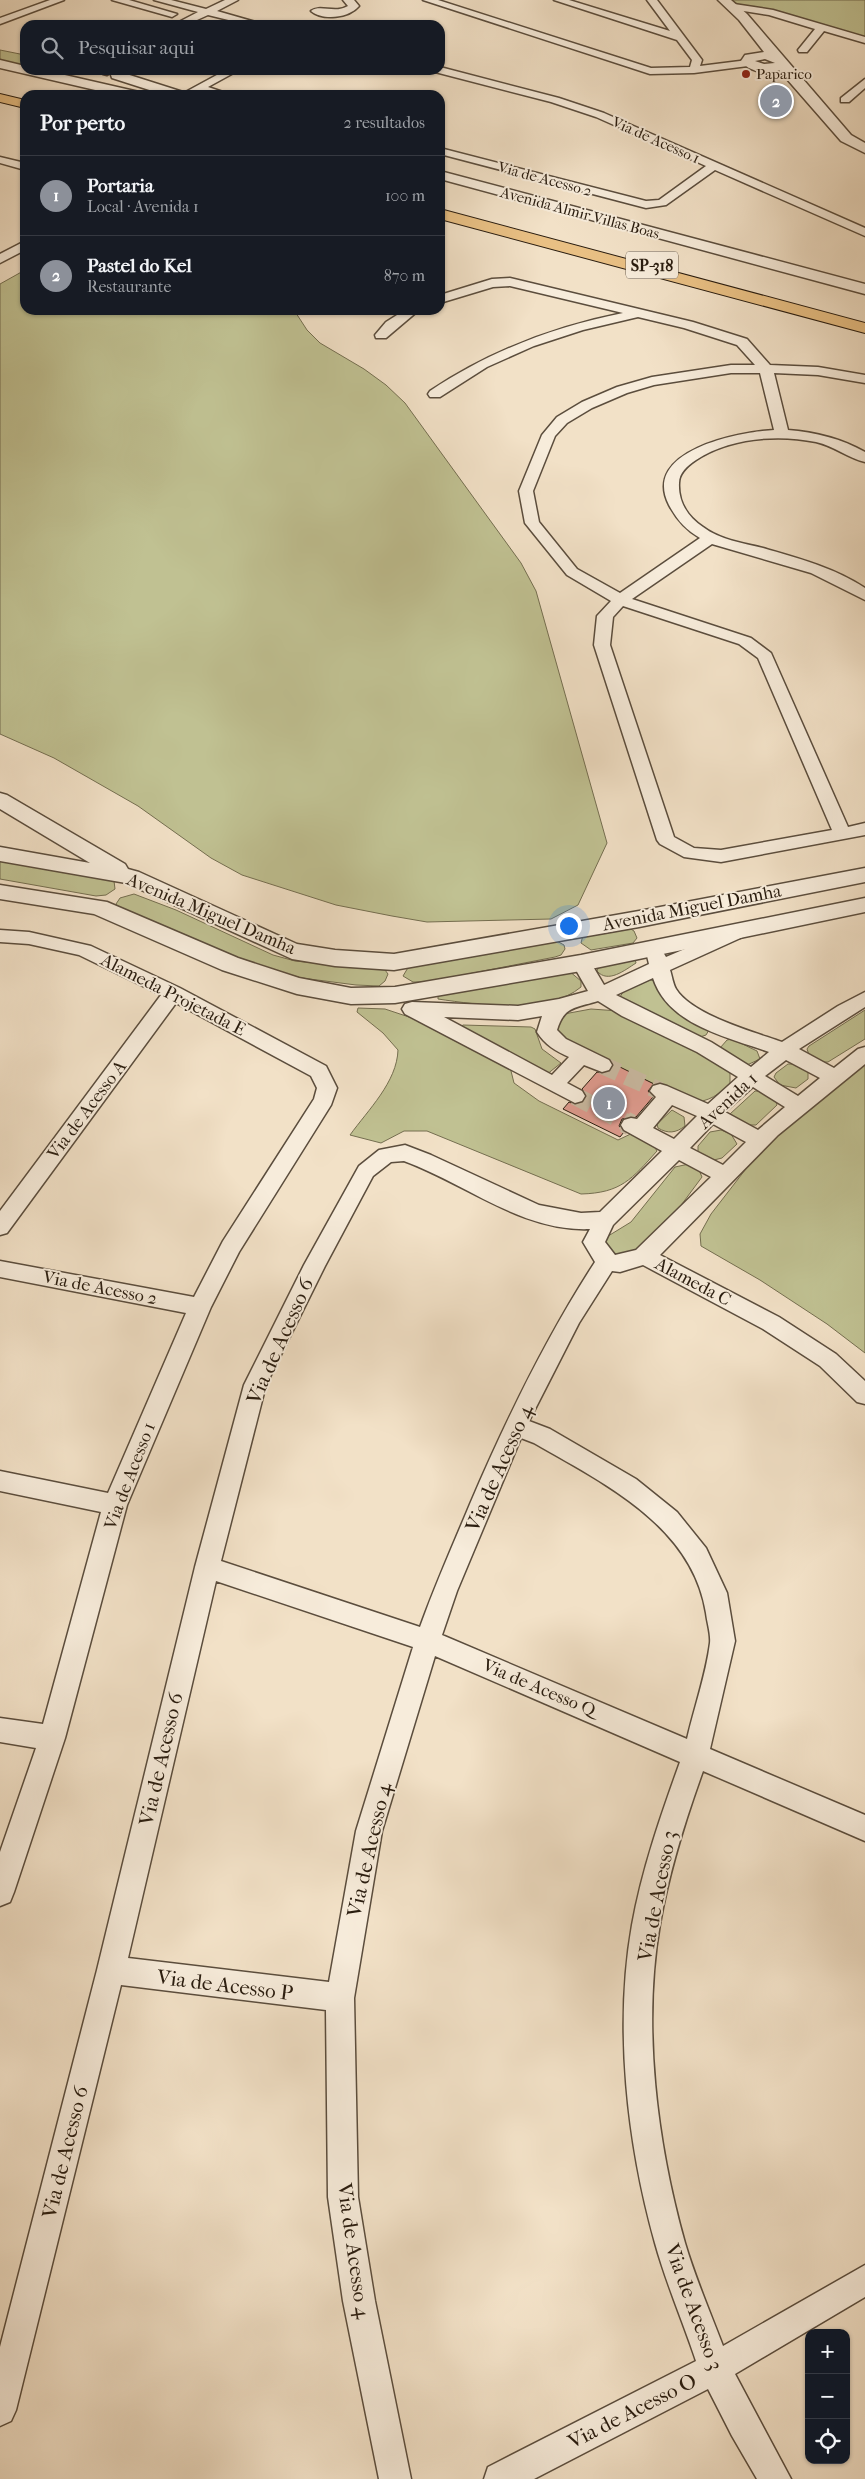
<!DOCTYPE html>
<html lang="pt">
<head>
<meta charset="utf-8">
<style>
  body { margin:0; font-family:"IM FELL French Canon",serif; background:#242831; color:#f1f3f6 }
  .controls { position:absolute; right:15px; bottom:15px; display:grid; overflow:hidden; border-radius:10px; box-shadow:0 1px 4px #0004 }
  .controls button { width:45px; height:45px; display:grid; place-items:center; padding:0; border:0; border-bottom:1px solid #363941; background:#171b24; color:#f1f3f6; font:25px sans-serif }
  .you { position:absolute; left:568px; top:925px; width:18px; height:18px; margin:-12px; border:4px solid #fff; border-radius:50%; background:#1a73e8; box-shadow:0 0 0 8px #1a73e833 }
  .badge { display:grid; place-items:center; width:32px; height:32px; border-radius:50%; background:#8c9099; color:#fff; font-size:16px; font-weight:700 }
  .pin { position:absolute; translate:-50% -50%; border:2px solid #fff; box-shadow:0 1px 5px #0006 }
  .list { margin:0; padding:0; list-style:none }
  h2 { display:flex; justify-content:space-between; align-items:center; height:65px; margin:0; padding:0 20px; font-size:21px }
  h2 small { font-size:16px; font-weight:400; color:#9ea1a6 }
  .list li { display:grid; grid-template-columns:32px 1fr auto; gap:15px; align-items:center; box-sizing:border-box; height:80px; padding:0 20px; border-top:1px solid #363941 }
  .list b { display:block; font-size:19px; white-space:nowrap }
  .list p { margin:0; font-size:16px; white-space:nowrap; color:#9ea1a6 }
  .list em { font-size:16px; font-style:normal; color:#9ea1a6 }
  .icon { flex:none; width:28px; height:28px; fill:none; stroke:currentColor; stroke-width:2; stroke-linecap:round; stroke-linejoin:round }
  .map { position:relative; flex:none; width:865px; height:2479px; overflow:hidden }
  .search { position:absolute; background:#171b24; box-shadow:0 1px 4px #0004; left:20px; top:20px; width:425px; height:55px; display:flex; align-items:center; gap:12px; box-sizing:border-box; padding:0 18px; border-radius:15px; color:#9ea1a6; font-size:19px }
  .panel { position:absolute; background:#171b24; box-shadow:0 1px 4px #0004; left:20px; top:90px; width:425px; height:225px; border-radius:15px }
  .map>svg:first-child { display:block }
  .green { fill:#c0c192; stroke:#746e50 }
  .building { fill:#e09c90; stroke:#291c0f }
  .lines { fill:none; stroke-linecap:round; stroke-linejoin:round }
  .minor-tunnel-far1 { stroke:#cabaa2; stroke-width:18; stroke-dasharray:18 9; stroke-linecap:butt }
  .minor-tunnel { stroke:#cabaa2; stroke-width:22; stroke-dasharray:22 11; stroke-linecap:butt }
  .minor-casing { stroke:#5b4d3d; stroke-width:3 }
  .tertiary-casing { stroke:#5b4d3d; stroke-width:3 }
  .motorway-casing { stroke:#291c0f; stroke-width:2 }
  .minor { fill:#f7ecdb; fill-rule:evenodd }
  .tertiary { fill:#f7ecdb; fill-rule:evenodd }
  .motorway { fill:#e9c084; fill-rule:evenodd }
  .poi-dot { fill:#8f2418; stroke:#f7ecdb; stroke-width:2 }
  .labels { text-anchor:middle; dominant-baseline:central; stroke-width:4; stroke-linejoin:round; paint-order:stroke }
  .far-poi-label { font-size:15px; fill:#291c0f; stroke:#f7ecdb; text-anchor:start }
  .far-street-label { font-size:15px; fill:#291c0f; stroke:#f7ecdb }
  .shield { fill:#f7ecdb; stroke:#675a4c; stroke-width:1 }
  .shield-label { font-size:16px; font-weight:bold; fill:#291c0f }
  .street-label { font-size:18px; fill:#291c0f; stroke:#f7ecdb }
  .near-street-label { font-size:21px; fill:#291c0f; stroke:#f7ecdb }
</style>
</head>
<body>
<div class="map">
<svg width="865" height="2479" viewBox="0 0 865 2479">
  <rect width="100%" height="100%" fill="#f2e1c7"/>
  <filter id="stains"><feTurbulence type="fractalNoise" baseFrequency=".004" numOctaves="4"/><feColorMatrix values="0 0 0 0 .2 0 0 0 0 .09 0 0 0 0 .02 0 0 0 .5 -.17"/></filter>
  <radialGradient id="worn" r=".72"><stop offset=".6" stop-color="#630" stop-opacity="0"/><stop offset="1" stop-color="#630" stop-opacity=".3"/></radialGradient>
  <!-- green -->
  <g class="green">
    <polygon points="729,0 865,0 865,38 736,7"/>
    <polygon points="0,50 25,55 25,67 0,62"/>
    <polygon points="25,270 25,310 294,310 307,330 320,343 364,369 386,385 405,403 521,563 536,591 607,843 578,905 551,919 427,922 392,916 336,905 242,875 211,858 138,806 54,758 0,734 0,284"/>
    <polygon points="0,859 114,881 115,889 106,895 96,896 0,879"/>
    <polygon points="134,894 176,910 273,955 295,961 385,970 388,974 385,981 379,986 356,985 302,978 255,966 118,907 116,904 120,898"/>
    <polygon points="626,926 634,931 637,938 633,943 591,950 581,943 583,935"/>
    <polygon points="555,940 564,945 565,949 561,955 555,957 427,982 413,982 403,976 409,966"/>
    <path d="M 635,959 L 636,963 C 625,970 608,984 597,971 L 599,966 Z"/>
    <path d="M 569,971 L 581,981 L 581,987 C 548,1015 478,1005 438,999 L 438,995 Z"/>
    <polygon points="650,980 655,981 709,1030 706,1035 700,1037 622,1002 620,997 623,992"/>
    <path d="M 358,1008 L 385,1009 L 421,1021 L 510,1067 L 514,1083 L 539,1101 L 618,1140 L 637,1131 L 651,1141 L 657,1151 C 632,1179 621,1193 581,1194 L 427,1131 L 404,1131 L 381,1143 L 350,1135 C 368,1110 397,1082 398,1050 L 383,1033 L 357,1012 Z"/>
    <path d="M 591,1009 L 619,1011 L 726,1062 L 730,1073 L 730,1084 C 719,1094 709,1102 693,1102 C 678,1103 664,1090 652,1083 C 619,1067 585,1057 555,1035 L 556,1024 L 564,1014 Z"/>
    <path d="M 865,1010 L 865,1039 L 828,1062 C 819,1063 809,1058 807,1049 L 809,1046 Z"/>
    <polygon points="463,1025 531,1027 535,1029 542,1049 561,1063 546,1075 459,1028"/>
    <polygon points="732,1039 757,1051 760,1059 747,1065 720,1048 727,1040"/>
    <polygon points="865,1061 865,1353 827,1324 760,1280 701,1246 700,1234 711,1214 752,1161 780,1132"/>
    <polygon points="788,1064 793,1064 808,1072 808,1079 796,1088 780,1085 774,1077 776,1073"/>
    <polygon points="755,1091 761,1091 776,1101 777,1105 756,1125 741,1125 731,1118 730,1114"/>
    <path d="M 672,1110 L 684,1117 L 685,1126 C 676,1133 668,1134 658,1128 L 657,1124 Z"/>
    <polygon points="721,1130 731,1134 737,1144 722,1158 710,1161 698,1152 698,1146 710,1132"/>
    <polygon points="689,1164 699,1170 702,1177 656,1239 617,1262 600,1241 631,1222 675,1167"/>
  </g>
  <!-- building -->
  <polygon class="building" points="614,1064 654,1084 648,1091 653,1097 636,1117 622,1119 619,1126 624,1132 620,1137 563,1109 569,1102 576,1105 584,1102 587,1095 582,1089 597,1072 603,1074 610,1072"/>
  <g class="lines">
    <!-- minor-tunnel-far1 -->
    <g class="minor-tunnel-far1">
      <polyline points="602,1065 660,1091"/>
      <polyline points="575,1096 627,1123"/>
    </g>
    <!-- minor-tunnel -->
    <polyline class="minor-tunnel" points="625,1122 631,1125"/>
    <!-- minor casing -->
    <g class="minor-casing">
      <g id="minor">
        <polygon points="50,0 64,0 0,24 0,18"/>
        <polygon points="112,0 129,0 177,14 172,17"/>
        <polygon points="154,0 171,0 206,9 225,0 238,0 217,11 266,25 249,25 208,15 186,25 173,25 198,12"/>
        <path d="M 343,0 L 354,0 L 359,6 C 349,18 323,21 311,11 C 320,4 335,14 348,6 Z"/>
        <polygon points="423,0 438,0 651,68 690,67 692,60 677,40 554,0 569,0 670,31 647,0 657,0 702,60 700,66 748,60 753,63 748,66 694,73 650,74"/>
        <polygon points="734,4 773,10 865,37 865,43 824,31 807,52 799,52 798,50 815,29 769,15 731,9 729,7"/>
        <polygon points="440,67 559,98 604,113 865,228 865,236 715,170 666,205 646,208 440,154 440,148 646,201 659,200 706,166 596,117 551,102 435,72 434,70 440,70"/>
        <polygon points="103,70 115,70 107,75 103,74"/>
        <polygon points="226,70 239,70 208,87 232,95 214,95 200,91 193,95 180,95"/>
        <polygon points="865,79 865,88 849,102 841,102 841,98"/>
        <polygon points="0,157 25,163 25,170 0,163"/>
        <polygon points="25,241 25,250 0,263 0,254"/>
        <path d="M 510,278 L 693,322 L 747,339 L 770,365 L 818,367 L 865,375 L 865,383 L 818,375 L 774,373 L 788,430 C 815,432 842,439 865,452 L 865,462 C 848,458 834,446 816,442 C 777,434 729,438 696,460 C 687,466 679,473 679,483 C 678,502 688,517 703,527 C 720,540 743,543 763,548 C 798,558 835,568 865,588 L 865,600 L 811,573 L 712,544 L 632,599 L 751,638 L 771,653 L 848,827 L 865,823 L 865,835 L 721,862 L 684,857 L 660,844 L 657,840 L 594,645 L 597,616 L 611,601 L 567,575 L 525,523 L 519,491 L 542,435 L 557,417 L 582,402 L 617,387 L 652,377 L 731,365 L 755,365 L 737,345 L 684,328 L 638,317 L 583,330 L 534,346 L 487,367 L 440,397 L 430,397 L 428,394 L 430,391 C 490,351 553,327 623,313 L 510,286 L 493,287 L 440,303 L 440,295 L 492,279 ZM 731,373 L 760,373 L 774,430 C 738,432 641,451 669,505 C 677,520 686,530 700,538 L 620,593 L 577,569 L 539,522 L 533,491 L 555,436 L 567,423 L 592,408 L 627,393 L 654,385 ZM 623,606 L 739,644 L 758,658 L 832,830 L 721,850 L 694,848 L 674,837 L 610,645 L 613,617 Z"/>
        <polygon points="405,310 419,310 386,338 376,338 375,335 386,322"/>
        <path d="M 741,925 L 747,927 L 750,931 L 747,935 L 670,970 C 672,976 673,984 676,989 C 692,1015 754,1032 782,1042 L 838,1006 L 865,992 L 865,1007 L 799,1049 L 834,1068 L 858,1049 L 865,1047 L 865,1064 L 778,1135 L 660,1255 L 779,1317 L 836,1354 L 865,1381 L 865,1404 L 857,1402 L 820,1366 L 763,1329 L 643,1265 L 620,1272 L 612,1271 L 579,1323 L 529,1421 L 550,1429 L 636,1479 L 677,1512 L 706,1548 L 727,1593 L 735,1641 L 710,1749 L 865,1815 L 865,1841 L 703,1771 C 685,1821 669,1872 660,1924 C 642,2027 657,2143 685,2243 C 695,2277 710,2312 723,2346 L 865,2265 L 865,2297 L 735,2374 L 791,2479 L 757,2479 L 732,2436 L 708,2389 L 534,2479 L 484,2479 L 488,2467 L 696,2361 C 683,2322 666,2283 655,2243 C 627,2143 614,2027 632,1925 C 642,1869 661,1815 680,1762 L 435,1656 L 382,1831 L 354,1998 L 358,2197 L 375,2301 L 411,2479 L 379,2479 L 343,2301 L 328,2197 L 326,2010 L 121,1985 L 16,2410 L 11,2421 L 0,2426 L 0,2347 L 97,1970 L 195,1567 L 244,1385 L 304,1265 L 359,1166 L 379,1150 L 405,1145 L 431,1155 L 539,1205 L 581,1213 L 600,1212 L 662,1151 L 624,1130 L 621,1125 L 624,1120 L 631,1118 L 637,1119 L 656,1097 L 650,1091 L 653,1086 L 660,1084 L 667,1086 L 708,1104 L 738,1077 L 697,1052 L 622,1016 L 598,1001 C 576,1008 564,1006 557,1030 L 566,1039 L 609,1060 L 612,1065 L 609,1070 L 602,1072 L 584,1065 L 567,1083 L 582,1091 L 585,1096 L 582,1101 L 575,1103 L 405,1014 L 402,1009 L 405,1004 L 412,1002 L 518,1006 L 559,999 L 588,991 L 572,963 L 574,958 L 581,957 L 588,958 L 604,985 L 649,964 L 647,956 L 649,952 L 656,950 L 663,952 L 666,957 ZM 653,978 C 668,1025 727,1037 769,1052 L 751,1067 L 711,1042 L 616,995 ZM 542,1016 L 537,1032 C 545,1045 556,1051 569,1057 L 552,1075 L 444,1017 L 518,1020 ZM 786,1060 L 820,1078 L 798,1096 L 765,1076 ZM 753,1087 L 785,1107 L 758,1130 L 725,1112 ZM 672,1105 L 697,1116 L 674,1139 L 653,1128 ZM 713,1124 L 746,1142 L 723,1165 L 690,1148 ZM 679,1160 L 711,1177 L 636,1250 L 615,1255 L 605,1242 L 613,1225 ZM 404,1161 C 465,1183 522,1232 590,1229 L 583,1242 L 595,1262 C 545,1339 506,1420 470,1504 C 453,1545 435,1585 420,1627 L 221,1561 L 266,1385 L 325,1266 L 373,1176 L 391,1162 ZM 521,1438 L 534,1443 C 603,1483 692,1525 706,1613 C 707,1622 711,1634 710,1643 C 706,1675 694,1708 687,1739 L 442,1635 L 457,1591 ZM 216,1581 L 413,1647 L 356,1831 L 329,1982 L 128,1958 Z"/>
        <polygon points="0,930 29,932 91,946 180,988 326,1066 337,1088 331,1105 239,1252 211,1307 127,1505 65,1738 14,1892 10,1902 0,1906 0,1852 36,1748 0,1742 0,1718 43,1724 101,1512 0,1491 0,1471 108,1493 186,1313 0,1277 0,1261 194,1297 223,1241 314,1099 317,1088 311,1076 176,1003 7,1233 0,1235 0,1211 161,995 79,955 29,944 0,942"/>
      </g>
    </g>
    <!-- tertiary casing -->
    <g class="tertiary-casing">
      <g id="tertiary">
        <path d="M 718,0 L 731,0 L 747,14 L 851,135 L 865,143 L 865,153 L 841,141 L 779,70 C 766,73 750,73 741,61 L 745,55 L 764,52 L 739,20 ZM 765,59 L 775,63 L 764,64 L 755,61 Z"/>
        <polygon points="0,60 25,66 25,70 43,70 139,92 141,95 117,95 0,68"/>
        <polygon points="117,71 183,92 185,95 165,95 112,78 111,75"/>
        <polygon points="440,171 865,284 865,294 440,179"/>
        <polygon points="0,793 7,795 125,864 128,869 139,872 297,944 335,950 394,954 639,911 865,868 865,882 639,927 394,970 335,966 292,959 126,883 0,861 0,847 90,863 0,809"/>
        <polygon points="0,885 107,902 238,958 299,978 351,988 395,987 581,955 865,898 865,912 581,971 395,1003 351,1004 297,994 222,970 94,914 0,899"/>
      </g>
    </g>
    <!-- motorway casing -->
    <g class="motorway-casing">
      <g id="motorway">
        <polygon points="0,94 25,100 25,108 0,102"/>
        <polygon points="440,209 865,323 865,333 440,219"/>
      </g>
    </g>
    <!-- minor -->
    <use href="#minor" class="minor"/>
    <!-- tertiary -->
    <use href="#tertiary" class="tertiary"/>
    <!-- motorway -->
    <use href="#motorway" class="motorway"/>
  </g>
  <!-- markers -->
  <circle class="poi-dot" cx="746" cy="74" r="5"/>
  <g class="labels">
    <!-- far-poi labels -->
    <g class="far-poi-label">
      <text x="756" y="74">Paparico</text>
    </g>
    <!-- far-street labels -->
    <g class="far-street-label">
      <text transform="translate(656 140) rotate(24)">Via de Acesso 1</text>
      <text transform="translate(545 179) rotate(15)">Via de Acesso 2</text>
      <text transform="translate(580 213) rotate(15)">Avenida Almir Villas Boas</text>
    </g>
    <!-- shield labels -->
    <rect class="shield" x="626" y="251.5" width="52" height="27" rx="4"/>
    <g class="shield-label">
      <text x="652" y="265">SP-318</text>
    </g>
    <!-- street labels -->
    <g class="street-label">
      <text transform="translate(692 908) rotate(-11)">Avenida Miguel Damha</text>
      <text transform="translate(211 914) rotate(23)">Avenida Miguel Damha</text>
      <text transform="translate(173 995) rotate(27)">Alameda Projetada E</text>
      <text transform="translate(728 1101) rotate(-43)">Avenida 1</text>
      <text transform="translate(87 1110) rotate(-53)">Via de Acesso A</text>
      <text transform="translate(693 1282) rotate(28)">Alameda C</text>
      <text transform="translate(100 1288) rotate(11)">Via de Acesso 2</text>
      <text transform="translate(130 1476) rotate(-69)">Via de Acesso 1</text>
      <text transform="translate(539 1688) rotate(23)">Via de Acesso Q</text>
    </g>
    <!-- near-street labels -->
    <g class="near-street-label">
      <text transform="translate(280 1341) rotate(-66)">Via de Acesso 6</text>
      <text transform="translate(499 1468) rotate(-66)">Via de Acesso 4</text>
      <text transform="translate(161 1759) rotate(-77)">Via de Acesso 6</text>
      <text transform="translate(369 1850) rotate(-77)">Via de Acesso 4</text>
      <text transform="translate(657 1896) rotate(-79)">Via de Acesso 3</text>
      <text transform="translate(225 1985) rotate(7)">Via de Acesso P</text>
      <text transform="translate(65 2152) rotate(-76)">Via de Acesso 6</text>
      <text transform="translate(354 2251) rotate(82)">Via de Acesso 4</text>
      <text transform="translate(694 2307) rotate(70)">Via de Acesso 3</text>
      <text transform="translate(632 2411) rotate(-27)">Via de Acesso O</text>
    </g>
  </g>
  <rect width="100%" height="100%" filter="url(#stains)"/>
  <rect width="100%" height="100%" fill="url(#worn)"/>
</svg>
<div class="controls">
<button>+</button>
<button>−</button>
<button><svg class="icon" aria-label="locate" viewBox="0 0 24 24"><circle cx="12" cy="12" r="6"/><path d="M12 2v4M12 18v4M2 12h4M18 12h4"/></svg></button>
</div>
<div class="you"></div>
<div class="pin badge" style="left:609px;top:1103px">1</div>
<div class="pin badge" style="left:776px;top:101px">2</div>
<div class="search"><svg class="icon" aria-label="search" viewBox="0 0 24 24"><circle cx="10" cy="10" r="6"/><path d="M15 15l6 6"/></svg>Pesquisar aqui</div>
<section class="panel">
<h2>Por perto<small>2 resultados</small></h2>
<ul class="list">
<li><span class="badge">1</span><div><b>Portaria</b><p>Local · Avenida 1</p></div><em>100 m</em></li>
<li><span class="badge">2</span><div><b>Pastel do Kel</b><p>Restaurante</p></div><em>870 m</em></li>
</ul>
</section>
</div>
</body>
</html>
